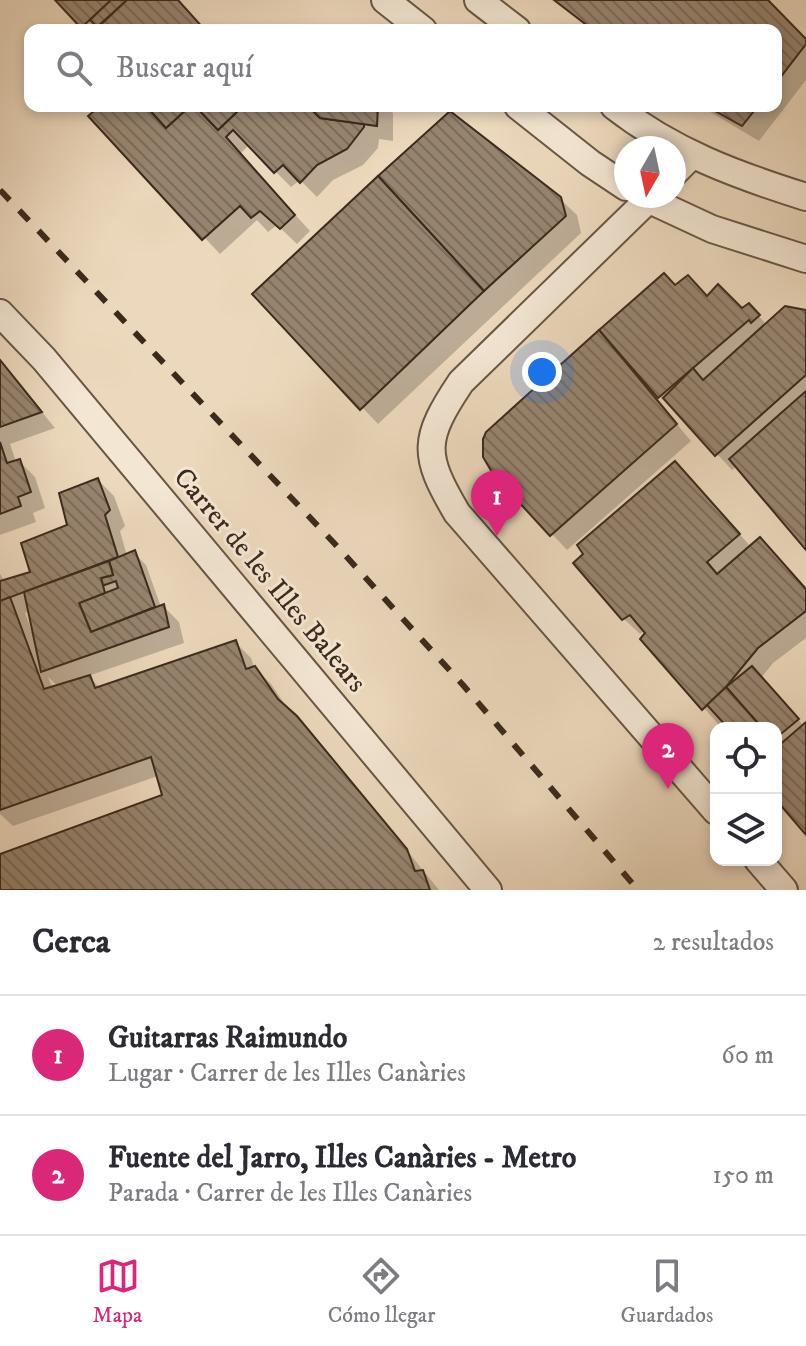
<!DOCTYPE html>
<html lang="es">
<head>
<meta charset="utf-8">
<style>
  body { margin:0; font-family:"IM FELL DW Pica",serif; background:#f7f7f7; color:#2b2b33 }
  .controls { position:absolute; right:24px; bottom:24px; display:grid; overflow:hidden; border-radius:16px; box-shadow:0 4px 12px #0003 }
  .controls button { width:72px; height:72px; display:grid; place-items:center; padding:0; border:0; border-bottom:2px solid #e1e1e2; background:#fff; color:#2b2b33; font:40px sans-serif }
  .compass { position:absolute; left:614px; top:136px; width:72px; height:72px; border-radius:50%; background:#fff; box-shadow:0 4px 12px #0003; rotate:189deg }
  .you { position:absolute; left:542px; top:372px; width:28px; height:28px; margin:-20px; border:6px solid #fff; border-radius:50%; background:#1a73e8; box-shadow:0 0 0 12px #1a73e833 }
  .badge { display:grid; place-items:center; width:52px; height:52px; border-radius:50%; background:#db2777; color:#fff; font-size:26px; font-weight:700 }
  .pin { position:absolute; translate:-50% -66px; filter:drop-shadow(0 2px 4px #0008) }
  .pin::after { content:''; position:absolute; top:42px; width:28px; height:24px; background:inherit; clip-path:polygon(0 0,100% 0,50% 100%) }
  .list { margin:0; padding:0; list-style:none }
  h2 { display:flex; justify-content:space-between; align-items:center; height:104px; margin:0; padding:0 32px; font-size:34px }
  h2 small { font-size:26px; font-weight:400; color:#7c7c81 }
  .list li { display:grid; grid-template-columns:52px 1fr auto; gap:24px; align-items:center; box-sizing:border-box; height:120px; padding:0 32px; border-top:2px solid #e1e1e2 }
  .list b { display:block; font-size:30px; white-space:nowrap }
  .list p { margin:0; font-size:26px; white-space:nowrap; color:#7c7c81 }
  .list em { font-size:26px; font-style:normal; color:#7c7c81 }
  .icon { flex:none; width:44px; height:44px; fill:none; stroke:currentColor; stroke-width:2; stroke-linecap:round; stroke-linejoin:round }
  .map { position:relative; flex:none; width:806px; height:890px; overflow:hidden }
  .search { position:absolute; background:#fff; box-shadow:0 4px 12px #0003; left:24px; right:24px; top:24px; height:88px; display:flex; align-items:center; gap:20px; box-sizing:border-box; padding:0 28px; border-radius:16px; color:#7c7c81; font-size:30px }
  .sheet { height:344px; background:#fff }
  nav { display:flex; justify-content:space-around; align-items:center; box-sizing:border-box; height:112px; border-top:2px solid #e1e1e2; background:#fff; font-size:22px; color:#7c7c81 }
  nav a { display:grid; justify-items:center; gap:4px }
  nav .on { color:#db2777 }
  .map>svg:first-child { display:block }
  .shadow { fill:#0003; fill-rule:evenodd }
  .building { fill:url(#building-back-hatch); stroke:#3b2a1c; stroke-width:2 }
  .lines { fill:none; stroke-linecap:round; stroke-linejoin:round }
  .minor-casing { stroke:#675644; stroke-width:30 }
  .minor { stroke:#f3e6d3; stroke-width:26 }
  .rail { stroke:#3b2a1c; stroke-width:6; stroke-dasharray:14 14; stroke-linecap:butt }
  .labels { text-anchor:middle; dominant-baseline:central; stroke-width:6; stroke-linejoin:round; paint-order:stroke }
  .street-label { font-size:28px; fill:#3b2a1c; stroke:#f3e6d3 }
</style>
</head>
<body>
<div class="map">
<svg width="806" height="890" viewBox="0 0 806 890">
  <defs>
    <pattern id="building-back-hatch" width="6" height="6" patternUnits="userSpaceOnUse" patternTransform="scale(2)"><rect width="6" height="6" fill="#97846f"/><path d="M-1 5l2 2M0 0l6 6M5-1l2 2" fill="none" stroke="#7c6c5a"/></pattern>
  </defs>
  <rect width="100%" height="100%" fill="#ecd8bc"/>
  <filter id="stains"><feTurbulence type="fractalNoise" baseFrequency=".0025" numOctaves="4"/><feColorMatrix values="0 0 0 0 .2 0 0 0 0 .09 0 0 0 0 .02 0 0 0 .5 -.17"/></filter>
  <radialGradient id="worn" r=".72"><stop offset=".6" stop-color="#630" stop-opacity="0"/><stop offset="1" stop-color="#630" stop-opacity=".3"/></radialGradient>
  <!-- shadow -->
  <g class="shadow">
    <polygon points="58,0 177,0 204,30 85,30"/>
    <polygon points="555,0 764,0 806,42 806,80 759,141 700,106 776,106 776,30 593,30"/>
    <polygon points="103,106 390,106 393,114 393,141 379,139 378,148 363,165 333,180 317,197 300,180 291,187 249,145 240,154 310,231 297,244 277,225 268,232 257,220 220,254 91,116"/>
    <polygon points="560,199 577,215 581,233 378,424 254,294"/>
    <polygon points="664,276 676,287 742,311 749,306 767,325 806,313 806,547 737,466 732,470 677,411 675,412 653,390 650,392 691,441 567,550 495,473 488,433"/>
    <polygon points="0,361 55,428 10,444 16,462 19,461 35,477 45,508 33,513 36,522 0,535"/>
    <polygon points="691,479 751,547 806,590 806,638 773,663 761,678 804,726 806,725 806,831 776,797 776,728 730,728 723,720 719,725 643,639 651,627 640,634 624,619"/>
    <path d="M 98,480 L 114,496 L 125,526 L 120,531 L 127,556 L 134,553 L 146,565 L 161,607 L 163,606 L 179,622 L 184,643 L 88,676 L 100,688 L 235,642 L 251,658 L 254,667 L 271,684 L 290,712 L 313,734 L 439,890 L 1,890 L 0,856 L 164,796 L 158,776 L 13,826 L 0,814 L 0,574 L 5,582 L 33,573 L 69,527 ZM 28,611 L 34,631 L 32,632 L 25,613 ZM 48,677 L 59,687 L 53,689 Z"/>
  </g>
  <!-- building -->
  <g class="building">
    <polygon points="55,0 111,0 81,28"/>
    <polygon points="111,0 127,0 97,27 90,20"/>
    <polygon points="127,0 178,0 205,30 95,30"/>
    <polygon points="554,0 768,0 806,39 806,44 776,83 776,30 593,30"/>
    <polygon points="100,106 146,106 166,128 190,106 195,106 218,130 243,106 308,106 320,118 364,124 364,127 347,149 317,165 300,183 283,165 274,173 233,130 226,137 295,215 280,229 260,211 251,218 240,206 202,240 88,116"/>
    <polygon points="146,106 190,106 166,128"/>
    <polygon points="195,106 243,106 218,130"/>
    <polygon points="308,106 378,106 377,126 320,118"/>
    <polygon points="706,106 758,106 742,126"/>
    <polygon points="450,111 561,197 566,216 484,291 378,176"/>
    <polygon points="378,176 484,291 360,410 252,294"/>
    <polygon points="664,273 675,285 688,275 707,296 718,284 742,308 749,303 760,315 751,323 749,320 658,398 599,330"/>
    <polygon points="785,306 806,310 806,375 715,456 663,398 693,368 703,380"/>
    <polygon points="599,330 677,424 550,536 493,474 483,457 483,439 486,432"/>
    <polygon points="0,360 42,412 0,427"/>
    <polygon points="806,391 806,550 729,459"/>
    <polygon points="0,442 7,463 20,459 31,492 18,497 21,506 0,514"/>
    <polygon points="675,461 740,534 707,562 717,574 760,537 806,589 806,611 758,648 726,687 702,710 640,639 645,633 630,615 622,620 573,563 583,554 577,545"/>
    <polygon points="98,478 110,510 105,515 118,557 0,601 0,581 30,572 21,543 67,525 59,493"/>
    <polygon points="135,550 155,607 91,632 79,603 118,588 116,581 102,586 101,578 113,575 109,561"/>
    <polygon points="109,561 113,575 101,578 105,593 79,603 91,632 164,604 169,627 41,672 24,592"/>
    <polygon points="10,597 44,689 90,675 95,688 236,640 246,669 255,666 278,699 297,716 407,849 415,871 423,870 430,890 0,890 0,854 162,795 151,757 0,810 0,601"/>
    <polygon points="752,666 799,719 776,738 776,728 762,728 726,687"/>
    <polygon points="726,687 762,728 728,728 707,705"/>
    <polygon points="806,722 806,835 776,800 776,748"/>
  </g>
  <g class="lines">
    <!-- minor casing -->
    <g class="minor-casing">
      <g id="minor">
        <polyline points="385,0 423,30"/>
        <polyline points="478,0 517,30"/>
        <polyline points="518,106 590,163 626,187"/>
        <path d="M 614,106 C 673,152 736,175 806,197"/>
        <polyline points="674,173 691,156"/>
        <polyline points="641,196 712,229 806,259"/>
        <path d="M 652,196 L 461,382 C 423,439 422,454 457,513 L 716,811"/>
        <polyline points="0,313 44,359 488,890"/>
        <polyline points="758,860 784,890"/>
      </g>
    </g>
    <!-- minor -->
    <use href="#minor" class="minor"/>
    <!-- rail -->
    <polyline class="rail" points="0,190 334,543 463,685 638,890"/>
  </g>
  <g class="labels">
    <!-- street labels -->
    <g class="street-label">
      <text transform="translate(270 580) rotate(50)">Carrer de les Illes Balears</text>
    </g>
  </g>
  <rect width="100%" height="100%" filter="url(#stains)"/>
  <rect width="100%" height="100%" fill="url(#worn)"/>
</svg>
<div class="controls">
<button><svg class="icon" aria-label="locate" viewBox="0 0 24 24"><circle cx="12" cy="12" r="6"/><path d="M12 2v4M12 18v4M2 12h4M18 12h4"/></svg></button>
<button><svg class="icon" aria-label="layers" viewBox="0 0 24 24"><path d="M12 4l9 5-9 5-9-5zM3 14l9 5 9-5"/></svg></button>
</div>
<svg class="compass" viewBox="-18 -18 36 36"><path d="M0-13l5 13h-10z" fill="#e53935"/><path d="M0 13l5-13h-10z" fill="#7c7c81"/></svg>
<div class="you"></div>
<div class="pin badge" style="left:497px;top:536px">1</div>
<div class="pin badge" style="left:668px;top:789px">2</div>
<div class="search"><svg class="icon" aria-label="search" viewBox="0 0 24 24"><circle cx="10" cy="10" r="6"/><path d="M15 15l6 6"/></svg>Buscar aquí</div>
</div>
<section class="sheet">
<h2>Cerca<small>2 resultados</small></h2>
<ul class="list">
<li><span class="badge">1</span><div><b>Guitarras Raimundo</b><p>Lugar · Carrer de les Illes Canàries</p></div><em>60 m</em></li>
<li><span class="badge">2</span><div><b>Fuente del Jarro, Illes Canàries - Metro</b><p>Parada · Carrer de les Illes Canàries</p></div><em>150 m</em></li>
</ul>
</section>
<nav>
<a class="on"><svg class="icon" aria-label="map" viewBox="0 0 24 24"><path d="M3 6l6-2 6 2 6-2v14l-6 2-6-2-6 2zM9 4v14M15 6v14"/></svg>Mapa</a>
<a><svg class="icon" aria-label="directions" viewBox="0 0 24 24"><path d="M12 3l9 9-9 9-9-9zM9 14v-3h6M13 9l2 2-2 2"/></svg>Cómo llegar</a>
<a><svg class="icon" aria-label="saved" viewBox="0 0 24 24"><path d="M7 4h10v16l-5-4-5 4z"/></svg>Guardados</a>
</nav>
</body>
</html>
